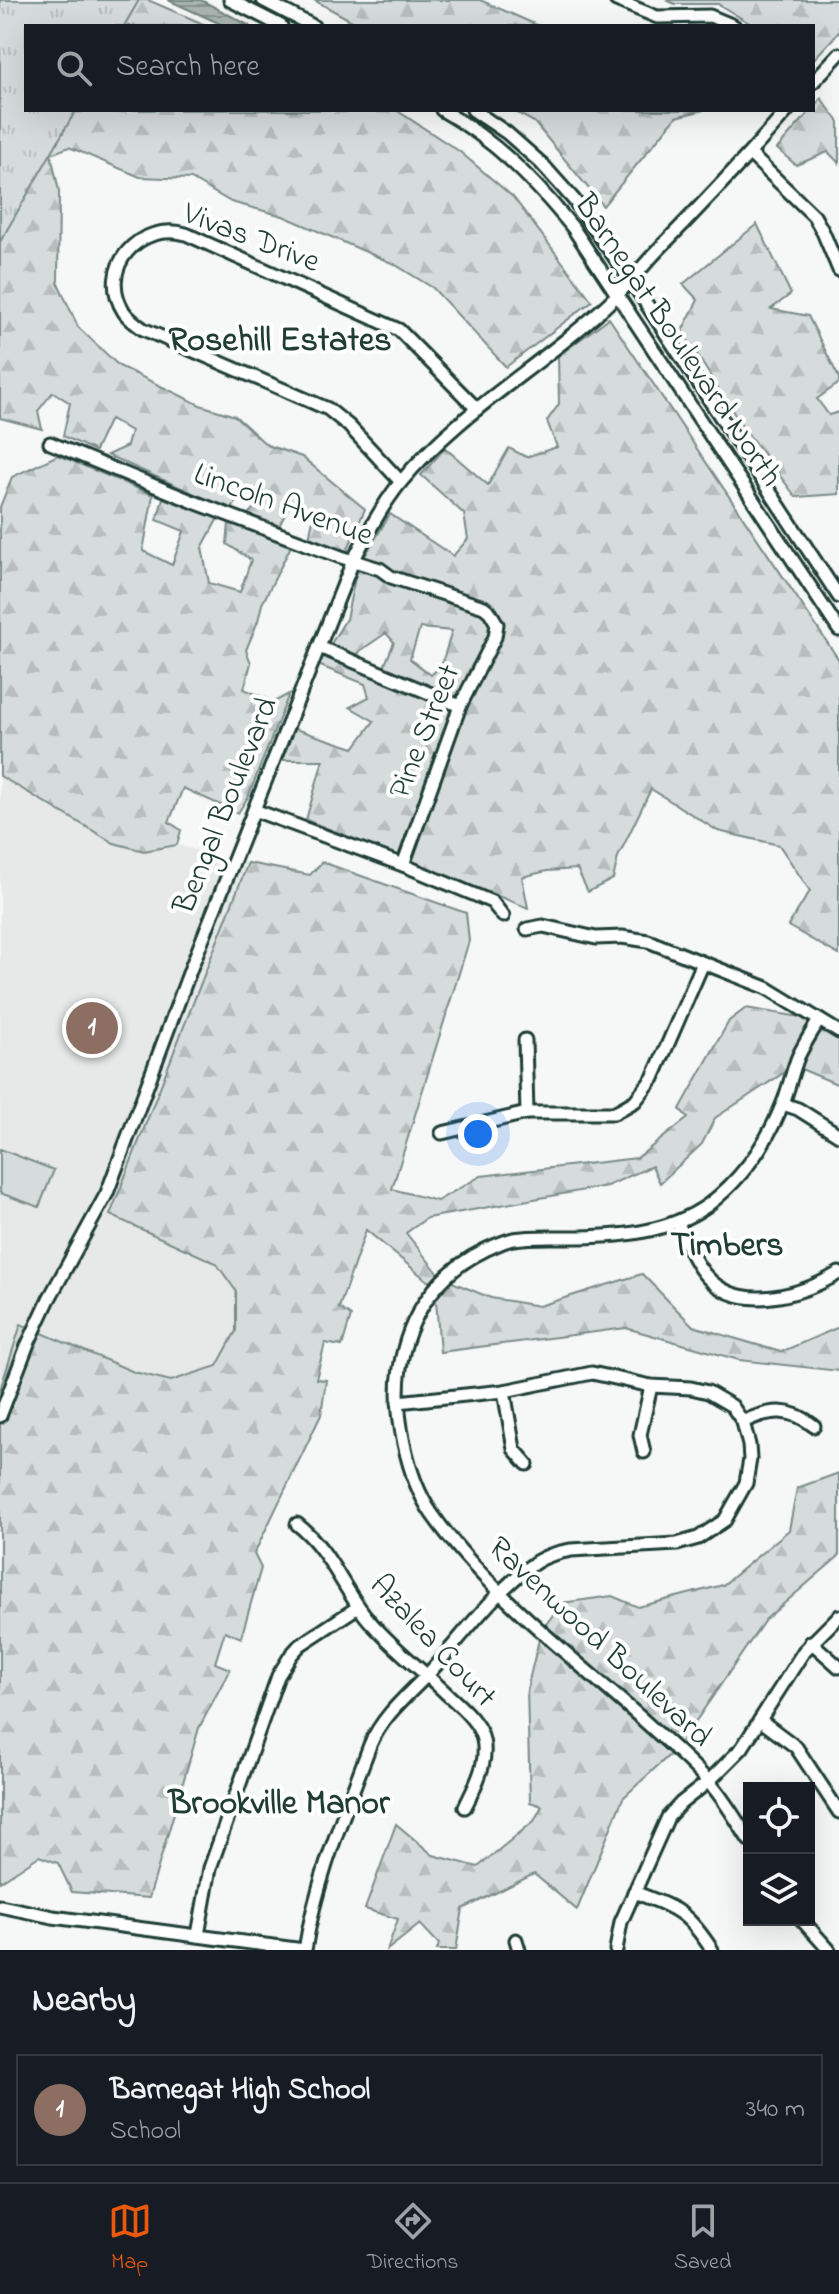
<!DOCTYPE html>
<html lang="en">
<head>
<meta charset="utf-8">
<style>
  body { margin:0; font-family:"Indie Flower",sans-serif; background:#242831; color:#f1f3f6 }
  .controls { position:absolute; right:24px; bottom:24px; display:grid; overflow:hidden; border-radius:0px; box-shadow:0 8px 32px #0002 }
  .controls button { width:72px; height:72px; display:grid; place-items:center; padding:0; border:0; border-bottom:2px solid #363941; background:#171b24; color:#f1f3f6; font:40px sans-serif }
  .you { position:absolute; left:478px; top:1134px; width:28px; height:28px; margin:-20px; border:6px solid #fff; border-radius:50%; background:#1a73e8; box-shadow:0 0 0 12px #1a73e833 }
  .badge { display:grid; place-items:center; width:52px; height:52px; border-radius:50%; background:#ea580c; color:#fff; font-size:26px; font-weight:700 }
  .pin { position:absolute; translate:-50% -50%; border:4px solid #fff; box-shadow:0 2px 8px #0006 }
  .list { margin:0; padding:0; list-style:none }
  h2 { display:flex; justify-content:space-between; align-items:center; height:104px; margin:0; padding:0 32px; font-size:34px }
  h2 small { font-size:26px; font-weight:400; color:#9ea1a6 }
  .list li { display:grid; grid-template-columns:52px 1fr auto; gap:24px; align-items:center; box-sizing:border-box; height:112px; margin:0 16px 16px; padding:0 16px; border:2px solid #363941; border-radius:0px }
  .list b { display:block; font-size:30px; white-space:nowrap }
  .list p { margin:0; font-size:26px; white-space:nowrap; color:#9ea1a6 }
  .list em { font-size:26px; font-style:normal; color:#9ea1a6 }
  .icon { flex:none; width:44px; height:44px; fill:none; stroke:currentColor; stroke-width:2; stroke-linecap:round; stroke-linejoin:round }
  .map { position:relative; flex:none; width:839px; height:1950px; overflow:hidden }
  .search { position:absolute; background:#171b24; box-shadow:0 8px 32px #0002; left:24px; right:24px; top:24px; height:88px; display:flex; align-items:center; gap:20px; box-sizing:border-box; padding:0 28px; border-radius:0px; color:#9ea1a6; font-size:30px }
  .sheet { height:232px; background:#171b24 }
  nav { display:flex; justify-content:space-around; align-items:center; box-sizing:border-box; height:112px; border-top:2px solid #363941; background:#171b24; font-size:22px; color:#9ea1a6 }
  nav a { display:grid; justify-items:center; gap:4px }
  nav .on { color:#ea580c }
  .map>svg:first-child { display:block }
  .built { fill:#e6e9e8 }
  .forest { fill:url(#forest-firs); stroke:#7a8c88; stroke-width:2; fill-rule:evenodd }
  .park { fill:url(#park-tufts); stroke:#7a8c88; stroke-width:2 }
  .pitch { fill:#d6dcdb; stroke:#7a8c88; stroke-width:2 }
  .water { fill:url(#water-rules); stroke:#72857f; stroke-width:2 }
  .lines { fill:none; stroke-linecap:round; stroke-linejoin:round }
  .minor-casing { stroke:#1f3d34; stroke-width:17 }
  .minor { stroke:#fff; stroke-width:11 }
  .labels { text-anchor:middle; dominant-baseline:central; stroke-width:8; stroke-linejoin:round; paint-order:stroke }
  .street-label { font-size:32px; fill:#1f3d34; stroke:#fff }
  .neighbourhood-label { font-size:34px; font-weight:bold; fill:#1f3d34; stroke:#fff }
</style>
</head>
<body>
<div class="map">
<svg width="839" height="1950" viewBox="0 0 839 1950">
  <defs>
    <pattern id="forest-firs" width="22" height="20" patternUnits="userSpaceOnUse" patternTransform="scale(2)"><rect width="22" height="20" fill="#d6dcdb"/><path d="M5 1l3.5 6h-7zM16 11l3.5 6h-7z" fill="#b7bebd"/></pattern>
    <pattern id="park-tufts" width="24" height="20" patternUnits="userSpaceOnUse" patternTransform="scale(2)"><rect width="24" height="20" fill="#d6dcdb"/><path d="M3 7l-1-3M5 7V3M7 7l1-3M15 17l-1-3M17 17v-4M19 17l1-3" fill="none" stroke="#b7bebd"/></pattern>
    <pattern id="water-rules" width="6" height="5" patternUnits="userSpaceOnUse" patternTransform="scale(2)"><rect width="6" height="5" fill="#aab5b1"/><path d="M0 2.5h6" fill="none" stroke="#8a9491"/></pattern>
  </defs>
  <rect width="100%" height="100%" fill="#f6f7f7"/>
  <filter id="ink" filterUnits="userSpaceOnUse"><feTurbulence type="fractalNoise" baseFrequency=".0125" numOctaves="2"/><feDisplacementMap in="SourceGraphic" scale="16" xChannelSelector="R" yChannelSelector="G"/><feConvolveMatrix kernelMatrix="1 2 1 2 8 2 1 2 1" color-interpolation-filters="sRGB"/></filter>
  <g filter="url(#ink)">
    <!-- built -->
    <polygon class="built" points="0,776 114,843 144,851 177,845 248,863 110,1215 216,1263 236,1291 236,1331 217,1366 171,1381 134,1372 21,1324 0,1390"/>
    <!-- forest -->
    <g class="forest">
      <polygon points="7,0 148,0 208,26 57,26"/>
      <polygon points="314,0 480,0 539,26 361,26"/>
      <polygon points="666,0 839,0 839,32 813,60 813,26 754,26 718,4 675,4"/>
      <polygon points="0,83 26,110 396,110 459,151 513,197 592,301 506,367 433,288 394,264 283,216 231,202 191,179 140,177 69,147 51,154 59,191 58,283 78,327 119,366 200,405 235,416 267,445 302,457 365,509 347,551 309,538 314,515 291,503 278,528 246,516 263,499 246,488 231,510 107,455 127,446 131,431 110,419 95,451 63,436 70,403 53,392 38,411 42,429 0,418"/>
      <polygon points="821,98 839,122 839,163 828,152 796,165 777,149 811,110 813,110"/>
      <polygon points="512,110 704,110 676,117 603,206 534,122"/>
      <polygon points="757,224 791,294 771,309 808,316 839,378 839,383 817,399 829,415 839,412 839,494 796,497 742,426 682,331 698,300 683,284"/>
      <path d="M 609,318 L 839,660 L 839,955 L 788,926 L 810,891 L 779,845 L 718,831 L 651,789 L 618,857 L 613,879 L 588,892 L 577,869 L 547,871 L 522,877 L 528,908 L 306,820 L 323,760 L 282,760 L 292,728 L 354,748 L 374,721 L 350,707 L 369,697 L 365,684 L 318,665 L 346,619 L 357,569 L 390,514 L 453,556 L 468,539 L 464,514 L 421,475 L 445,448 L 488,485 L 509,448 L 526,457 L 557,447 L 547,421 L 559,404 L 558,356 ZM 420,628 L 452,631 L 441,666 L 431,675 L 410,659 ZM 386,633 L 394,642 L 380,677 L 354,662 L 360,651 Z"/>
      <polygon points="58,455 153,495 143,551 172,565 184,531 157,520 163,498 218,518 202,548 209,583 240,592 251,560 227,544 229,523 292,544 262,604 258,621 246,650 251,663 244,689 274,702 289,694 248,797 238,813 183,788 169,822 181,830 177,845 144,851 114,843 0,776 0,507 12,477"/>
      <polygon points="322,862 466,913 469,941 392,1189 437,1201 481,1176 637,1158 688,1118 680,1109 729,1021 746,1008 819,1020 839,1032 839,1085 794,1066 715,1118 702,1144 660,1183 652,1166 607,1186 427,1218 406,1233 442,1278 491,1298 539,1306 642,1274 693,1326 781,1352 839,1327 839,1371 739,1360 626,1328 440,1352 435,1287 366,1230 339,1308 351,1316 342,1346 325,1343 316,1379 326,1380 321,1415 254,1554 261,1568 241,1638 225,1631 215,1663 230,1669 199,1728 149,1898 72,1892 58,1863 39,1856 0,1882 0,1390 21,1324 134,1372 171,1381 217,1366 236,1331 236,1291 216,1263 110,1215 248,863 310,875"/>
      <polygon points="839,1473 839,1556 765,1620 678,1747 623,1798 577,1910 534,1874 463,1909 456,1950 437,1950 439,1944 420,1924 387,1950 398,1919 365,1909 396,1824 433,1855 478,1867 534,1821 542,1806 530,1802 527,1689 541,1631 562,1603 612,1596 638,1607 723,1585 789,1530 797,1488"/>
    </g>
    <!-- park -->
    <polygon class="park" points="0,0 139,0 124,26 26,26 26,110 76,110 0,242"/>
    <!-- pitch -->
    <polygon class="pitch" points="0,1149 54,1170 39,1207 0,1193"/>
    <!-- water -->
    <polygon class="water" points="168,0 201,0 250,26 225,26"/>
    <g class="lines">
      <!-- minor casing -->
      <g class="minor-casing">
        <g id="minor">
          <polyline points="230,0 281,26"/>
          <polyline points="263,0 313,26"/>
          <polyline points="616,0 657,17 710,16 734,26"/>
          <polyline points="813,82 839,54"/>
          <path d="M 442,110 C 496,141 534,180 573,228 L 839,630"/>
          <polyline points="473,110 507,133 542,164 574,200 630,279 839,597"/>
          <polyline points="750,154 814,216 823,232 839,270"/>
          <polyline points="50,443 194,502 341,557 380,569 391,577 484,607 490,612 497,624 495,637 460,706 403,865"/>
          <path d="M 401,482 L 349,426 L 328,409 L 143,329 C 136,324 129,319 124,312 C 96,268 140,221 186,234 L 399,330 L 477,409"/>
          <polyline points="319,647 460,706"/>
          <polyline points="254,810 403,865 492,902 503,916"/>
          <polyline points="527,929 543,926 596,938 622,937 648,941 767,988 839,1032"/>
          <polyline points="525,1040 527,1113"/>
          <polyline points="783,1104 798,1109 839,1135"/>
          <polyline points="442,1133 527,1113 614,1113 635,1101 653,1078 703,963"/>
          <path d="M 678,1223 C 686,1240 693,1262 707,1277 C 741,1314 802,1295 839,1273"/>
          <polyline points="504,1391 514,1449 527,1464"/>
          <path d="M 0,1416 L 27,1346 L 49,1299 L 107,1193 L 191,968 L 353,561 C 367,534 381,507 400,483 C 461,409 547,363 615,297 C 629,283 642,267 656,252 C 701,206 745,159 788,110"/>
          <path d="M 743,1422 C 770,1409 790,1407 814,1426"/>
          <polyline points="644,1452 640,1435 651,1386"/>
          <path d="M 297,1524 C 332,1551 345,1596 375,1627 C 397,1651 424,1672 447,1694 C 459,1705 473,1717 480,1731 C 492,1757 476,1784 465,1807"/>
          <polyline points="811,1642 839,1667"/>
          <polyline points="760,1720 796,1747 839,1812"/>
          <path d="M 749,1840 C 736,1820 724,1798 707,1780 C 687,1758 663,1738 641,1718 C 569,1654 488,1593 432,1514 C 407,1478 393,1411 400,1368 C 408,1316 437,1273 485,1250 C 494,1246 504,1241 513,1239 C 531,1236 550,1237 568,1237 C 616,1237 667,1234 708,1205 C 742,1179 767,1143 783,1103 C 789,1088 792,1072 798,1057 C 804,1044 812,1032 819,1020"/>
          <path d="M 634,1892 C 677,1909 686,1910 712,1950"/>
          <polyline points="0,1906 53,1917 304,1950"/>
          <polyline points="802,1920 829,1950"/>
          <polyline points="198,1935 210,1868 278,1676 291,1655 300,1645 358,1607"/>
          <polyline points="516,1940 519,1950"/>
          <path d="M 305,1950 C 316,1879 345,1812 370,1745 C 383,1715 407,1696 429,1673 C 463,1636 494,1591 536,1562 C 547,1555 559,1552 571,1550 L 677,1544 L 698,1538 L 725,1520 L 746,1483 L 750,1459 L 749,1445 L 743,1422 L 732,1406 L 708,1392 L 691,1388 L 651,1386 L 592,1373 L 504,1391 L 398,1402"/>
          <polyline points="616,1950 621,1922 668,1817 681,1803 709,1781 742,1748 804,1651 839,1616"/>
        </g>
      </g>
      <!-- minor -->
      <use href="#minor" class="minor"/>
    </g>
  </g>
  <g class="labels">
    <!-- street labels -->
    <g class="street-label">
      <text transform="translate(251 239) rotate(21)">Vivas Drive</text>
      <text transform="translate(677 341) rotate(56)">Barnegat Boulevard North</text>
      <text transform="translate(283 506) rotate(20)">Lincoln Avenue</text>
      <text transform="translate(426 732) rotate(-68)">Pine Street</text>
      <text transform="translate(227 806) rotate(-68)">Bengal Boulevard</text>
      <text transform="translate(432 1642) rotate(47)">Azalea Court</text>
      <text transform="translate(599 1643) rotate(43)">Ravenwood Boulevard</text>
    </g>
    <!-- neighbourhood labels -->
    <g class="neighbourhood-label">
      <text x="280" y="342">Rosehill Estates</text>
      <text x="727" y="1247">Timbers</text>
      <text x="279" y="1805">Brookville Manor</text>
    </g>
  </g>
</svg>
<div class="controls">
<button><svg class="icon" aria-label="locate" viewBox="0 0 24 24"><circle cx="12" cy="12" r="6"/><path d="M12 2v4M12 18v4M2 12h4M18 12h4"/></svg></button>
<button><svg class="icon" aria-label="layers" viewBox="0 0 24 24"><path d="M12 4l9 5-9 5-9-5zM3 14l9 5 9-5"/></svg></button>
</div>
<div class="you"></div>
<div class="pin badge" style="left:92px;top:1028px;background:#8d6e63">1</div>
<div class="search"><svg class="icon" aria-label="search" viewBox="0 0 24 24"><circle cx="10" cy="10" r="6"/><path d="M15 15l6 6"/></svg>Search here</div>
</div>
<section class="sheet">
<h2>Nearby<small></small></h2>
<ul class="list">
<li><span class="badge" style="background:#8d6e63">1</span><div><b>Barnegat High School</b><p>School</p></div><em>340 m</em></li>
</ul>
</section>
<nav>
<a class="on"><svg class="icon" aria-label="map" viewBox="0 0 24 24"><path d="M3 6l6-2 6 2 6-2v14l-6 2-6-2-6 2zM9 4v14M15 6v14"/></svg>Map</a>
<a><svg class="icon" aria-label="directions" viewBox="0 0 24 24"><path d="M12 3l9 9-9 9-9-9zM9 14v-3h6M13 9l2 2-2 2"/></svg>Directions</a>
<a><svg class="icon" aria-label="saved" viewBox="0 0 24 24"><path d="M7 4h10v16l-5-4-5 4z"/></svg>Saved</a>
</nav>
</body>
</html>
